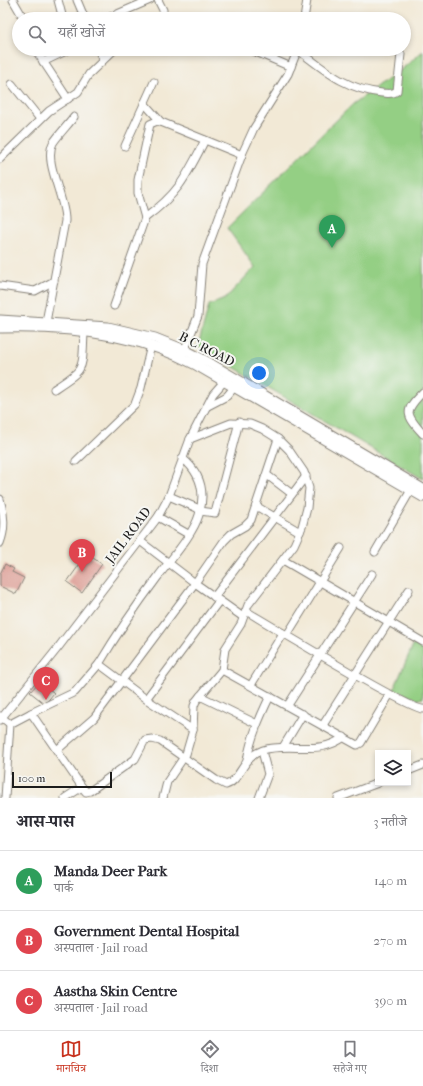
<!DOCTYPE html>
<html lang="hi">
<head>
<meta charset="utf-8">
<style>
  body { margin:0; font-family:"IM FELL French Canon","Noto Serif Devanagari",serif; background:#f7f7f7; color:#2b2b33 }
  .controls { position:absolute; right:12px; bottom:12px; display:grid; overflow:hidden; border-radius:0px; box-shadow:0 2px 6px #0003 }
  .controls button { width:36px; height:36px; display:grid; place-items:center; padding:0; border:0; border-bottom:1px solid #e1e1e2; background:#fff; color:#2b2b33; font:20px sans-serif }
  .scale { position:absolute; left:12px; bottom:10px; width:100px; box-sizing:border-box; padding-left:4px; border:2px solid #1c1c1c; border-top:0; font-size:11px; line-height:14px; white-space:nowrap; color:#1c1c1c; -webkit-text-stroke:3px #f6f6f2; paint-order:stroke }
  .you { position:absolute; left:259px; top:373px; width:14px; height:14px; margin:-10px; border:3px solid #fff; border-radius:50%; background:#1a73e8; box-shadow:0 0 0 6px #1a73e833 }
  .badge { display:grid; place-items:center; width:26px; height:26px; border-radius:50%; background:#c8321e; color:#fff; font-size:13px; font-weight:700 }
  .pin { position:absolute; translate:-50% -33px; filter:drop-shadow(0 1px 2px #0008) }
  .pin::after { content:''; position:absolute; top:21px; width:14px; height:12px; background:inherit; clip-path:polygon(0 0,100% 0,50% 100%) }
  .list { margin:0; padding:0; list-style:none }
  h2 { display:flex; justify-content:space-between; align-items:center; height:52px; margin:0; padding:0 16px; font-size:17px }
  h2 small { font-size:13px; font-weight:400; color:#7c7c81 }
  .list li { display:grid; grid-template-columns:26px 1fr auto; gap:12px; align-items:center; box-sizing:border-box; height:60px; padding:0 16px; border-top:1px solid #e1e1e2 }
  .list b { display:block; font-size:15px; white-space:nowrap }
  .list p { margin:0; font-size:13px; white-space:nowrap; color:#7c7c81 }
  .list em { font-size:13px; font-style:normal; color:#7c7c81 }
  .icon { flex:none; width:22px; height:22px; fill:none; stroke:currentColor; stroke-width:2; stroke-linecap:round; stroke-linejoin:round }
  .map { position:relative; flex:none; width:423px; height:798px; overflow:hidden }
  .search { position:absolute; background:#fff; box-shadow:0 2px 6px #0003; left:12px; right:12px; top:12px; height:44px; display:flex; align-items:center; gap:10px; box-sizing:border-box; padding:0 14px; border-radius:22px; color:#7c7c81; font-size:15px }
  .sheet { height:232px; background:#fff }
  nav { display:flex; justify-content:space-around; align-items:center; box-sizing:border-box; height:56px; border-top:1px solid #e1e1e2; background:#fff; font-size:11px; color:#7c7c81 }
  nav a { display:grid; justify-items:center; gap:2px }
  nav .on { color:#c8321e }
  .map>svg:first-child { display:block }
  .green { fill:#94cf84; stroke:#587650 }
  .building { fill:#dd9e95 }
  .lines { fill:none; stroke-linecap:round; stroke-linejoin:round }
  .minor-casing { stroke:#878279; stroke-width:9 }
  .major-casing { stroke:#878279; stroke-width:11 }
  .minor { stroke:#fff; stroke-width:7 }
  .major { stroke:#fff; stroke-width:9 }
  .labels { text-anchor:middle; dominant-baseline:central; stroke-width:4; stroke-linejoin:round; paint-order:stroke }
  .street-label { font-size:13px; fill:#1c1c1c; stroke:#f6f6f2 }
</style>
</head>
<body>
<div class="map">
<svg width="423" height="798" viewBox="0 0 423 798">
  <rect width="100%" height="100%" fill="#f6f6f2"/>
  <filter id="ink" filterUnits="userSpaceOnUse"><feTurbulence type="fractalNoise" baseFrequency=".025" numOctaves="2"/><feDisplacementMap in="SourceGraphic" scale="8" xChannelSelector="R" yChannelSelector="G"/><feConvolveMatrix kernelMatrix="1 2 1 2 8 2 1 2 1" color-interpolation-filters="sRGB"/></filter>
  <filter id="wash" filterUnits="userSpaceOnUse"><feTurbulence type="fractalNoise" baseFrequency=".012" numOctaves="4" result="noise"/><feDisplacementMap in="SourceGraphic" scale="16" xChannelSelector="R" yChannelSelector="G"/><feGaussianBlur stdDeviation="0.9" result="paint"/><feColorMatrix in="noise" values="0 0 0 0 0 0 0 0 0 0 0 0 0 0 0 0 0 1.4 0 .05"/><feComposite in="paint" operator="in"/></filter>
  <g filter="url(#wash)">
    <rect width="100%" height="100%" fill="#f2e9d6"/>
    <!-- green -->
    <g class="green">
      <polygon points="423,51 423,479 198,346 209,305 225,299 255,267 227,228 353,104 402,69"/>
      <polygon points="417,644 423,647 423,698 417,700 394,689 413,645"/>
    </g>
    <g id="blocks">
      <!-- building -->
      <g class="building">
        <polygon points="87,554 102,564 82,593 67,582"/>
        <polygon points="5,564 14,569 12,572 24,578 16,594 0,586 0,574"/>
        <polygon points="40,681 54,693 45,704 30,692"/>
      </g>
    </g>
  </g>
  <g filter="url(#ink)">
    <use href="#blocks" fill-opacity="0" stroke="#878279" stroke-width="1"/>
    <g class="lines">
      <!-- minor casing -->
      <g class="minor-casing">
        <g id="minor">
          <polyline points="13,0 24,19"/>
          <polyline points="58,0 63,19"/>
          <polyline points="77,0 85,19"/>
          <polyline points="158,0 163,10"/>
          <polyline points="106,19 150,0"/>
          <polyline points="304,19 307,0"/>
          <polyline points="35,49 68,99"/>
          <polyline points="98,49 103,60"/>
          <polyline points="249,49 291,67"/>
          <path d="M 298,50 C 326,71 345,89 382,93 C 387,93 392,95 397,91 L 401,54"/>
          <polyline points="43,62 70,49"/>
          <polyline points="12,84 40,119"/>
          <polyline points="144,103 161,122"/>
          <polyline points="125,146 154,82"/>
          <polyline points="0,159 49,111 78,92 89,74 115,49"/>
          <path d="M 145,218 C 179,193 186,177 205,140"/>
          <polyline points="0,286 35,291 54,281"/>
          <polyline points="114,306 145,218 138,193 138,180 150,124 157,121 161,122 242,155"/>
          <path d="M 46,322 L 65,221 C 66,199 43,162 53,143 C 59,134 68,125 74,117"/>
          <polyline points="183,354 198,316 202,264 243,152 254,128 288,74 298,49"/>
          <path d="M 54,389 C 86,368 82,371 84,333"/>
          <path d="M 423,392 C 404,411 405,414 423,434"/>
          <polyline points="206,407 227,396 237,384"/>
          <polyline points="76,461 135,404 141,388 151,345"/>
          <polyline points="267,475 292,494"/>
          <polyline points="169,496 197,508 200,511 215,513 239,422"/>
          <path d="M 0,499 C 4,514 6,528 0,543"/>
          <polyline points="256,506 300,532"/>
          <polyline points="158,517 188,534"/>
          <polyline points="140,541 195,583 243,617"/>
          <polyline points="375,552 411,490"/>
          <polyline points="283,560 423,642"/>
          <polyline points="214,597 306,476"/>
          <path d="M 246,611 C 268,624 410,710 423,709"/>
          <polyline points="287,635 341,548"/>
          <path d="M 99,664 C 117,634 136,606 157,578 C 170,560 193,535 199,515 C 206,492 201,473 182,458"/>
          <polyline points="222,670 357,745 361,743 390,694"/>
          <polyline points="251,685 283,633"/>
          <polyline points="200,696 257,724"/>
          <polyline points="146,699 219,601"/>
          <polyline points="288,705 372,574"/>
          <polyline points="0,716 10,724 31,713"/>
          <polyline points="0,720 57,649 158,517 169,496 190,439 213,394 227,378"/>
          <polyline points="323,725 409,590"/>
          <polyline points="283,747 303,714"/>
          <polyline points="57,750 94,718 195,583 224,541 231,534 245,526 251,520 278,439"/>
          <path d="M 247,760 C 251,737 260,717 270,696"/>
          <polyline points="408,771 423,765"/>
          <path d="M 82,787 L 86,792 L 90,791 L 135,759 L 145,740 L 152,739 L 160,741 L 216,780 L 226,785 C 241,780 242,757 263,750 C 290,742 320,756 344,737"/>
          <polyline points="5,798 10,724"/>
          <polyline points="65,798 82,787 31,713 75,692 99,664 146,699 193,730"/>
          <polyline points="163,798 167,782 186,754 193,730 194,706 196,701 222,670 225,649 241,624 248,605 294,545 302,527 307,508 309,488 304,472 289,450 278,439 262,429 250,424 231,423 190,439"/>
          <polyline points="259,798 268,774 262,751"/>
          <polyline points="338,798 378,783"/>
        </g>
      </g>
      <!-- major casing -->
      <g class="major-casing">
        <g id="major">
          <polyline points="0,320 108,327 155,338 185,350 208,362 423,489"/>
          <path d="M 0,328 C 66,326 137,333 196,365 L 423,497"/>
        </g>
      </g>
      <!-- minor -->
      <use href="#minor" class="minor"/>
      <!-- major -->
      <use href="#major" class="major"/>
    </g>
  </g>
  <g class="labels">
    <!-- street labels -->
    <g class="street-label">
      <text transform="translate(207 349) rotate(27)">B C ROAD</text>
      <text transform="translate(128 535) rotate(-53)">JAIL ROAD</text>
    </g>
  </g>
</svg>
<div class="controls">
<button><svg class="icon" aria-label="layers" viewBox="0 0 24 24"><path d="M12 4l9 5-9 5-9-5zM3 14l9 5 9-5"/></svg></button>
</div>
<div class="scale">100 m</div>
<div class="you"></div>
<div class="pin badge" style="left:332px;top:248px;background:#2e9e5b">A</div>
<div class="pin badge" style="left:82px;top:572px;background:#e0444e">B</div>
<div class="pin badge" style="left:46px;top:700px;background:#e0444e">C</div>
<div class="search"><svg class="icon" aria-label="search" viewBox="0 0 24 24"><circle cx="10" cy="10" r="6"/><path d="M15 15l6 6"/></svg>यहाँ खोजें</div>
</div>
<section class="sheet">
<h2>आस-पास<small>3 नतीजे</small></h2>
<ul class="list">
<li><span class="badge" style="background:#2e9e5b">A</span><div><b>Manda Deer Park</b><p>पार्क</p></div><em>140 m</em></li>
<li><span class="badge" style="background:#e0444e">B</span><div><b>Government Dental Hospital</b><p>अस्पताल · Jail road</p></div><em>270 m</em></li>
<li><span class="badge" style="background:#e0444e">C</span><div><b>Aastha Skin Centre</b><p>अस्पताल · Jail road</p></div><em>390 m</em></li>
</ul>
</section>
<nav>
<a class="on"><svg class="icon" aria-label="map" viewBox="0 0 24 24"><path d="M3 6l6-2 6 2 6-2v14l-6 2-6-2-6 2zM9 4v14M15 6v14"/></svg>मानचित्र</a>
<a><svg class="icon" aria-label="directions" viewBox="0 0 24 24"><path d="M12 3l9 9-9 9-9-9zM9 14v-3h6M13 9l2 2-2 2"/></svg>दिशा</a>
<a><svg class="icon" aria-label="saved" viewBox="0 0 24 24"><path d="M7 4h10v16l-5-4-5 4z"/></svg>सहेजे गए</a>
</nav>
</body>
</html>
